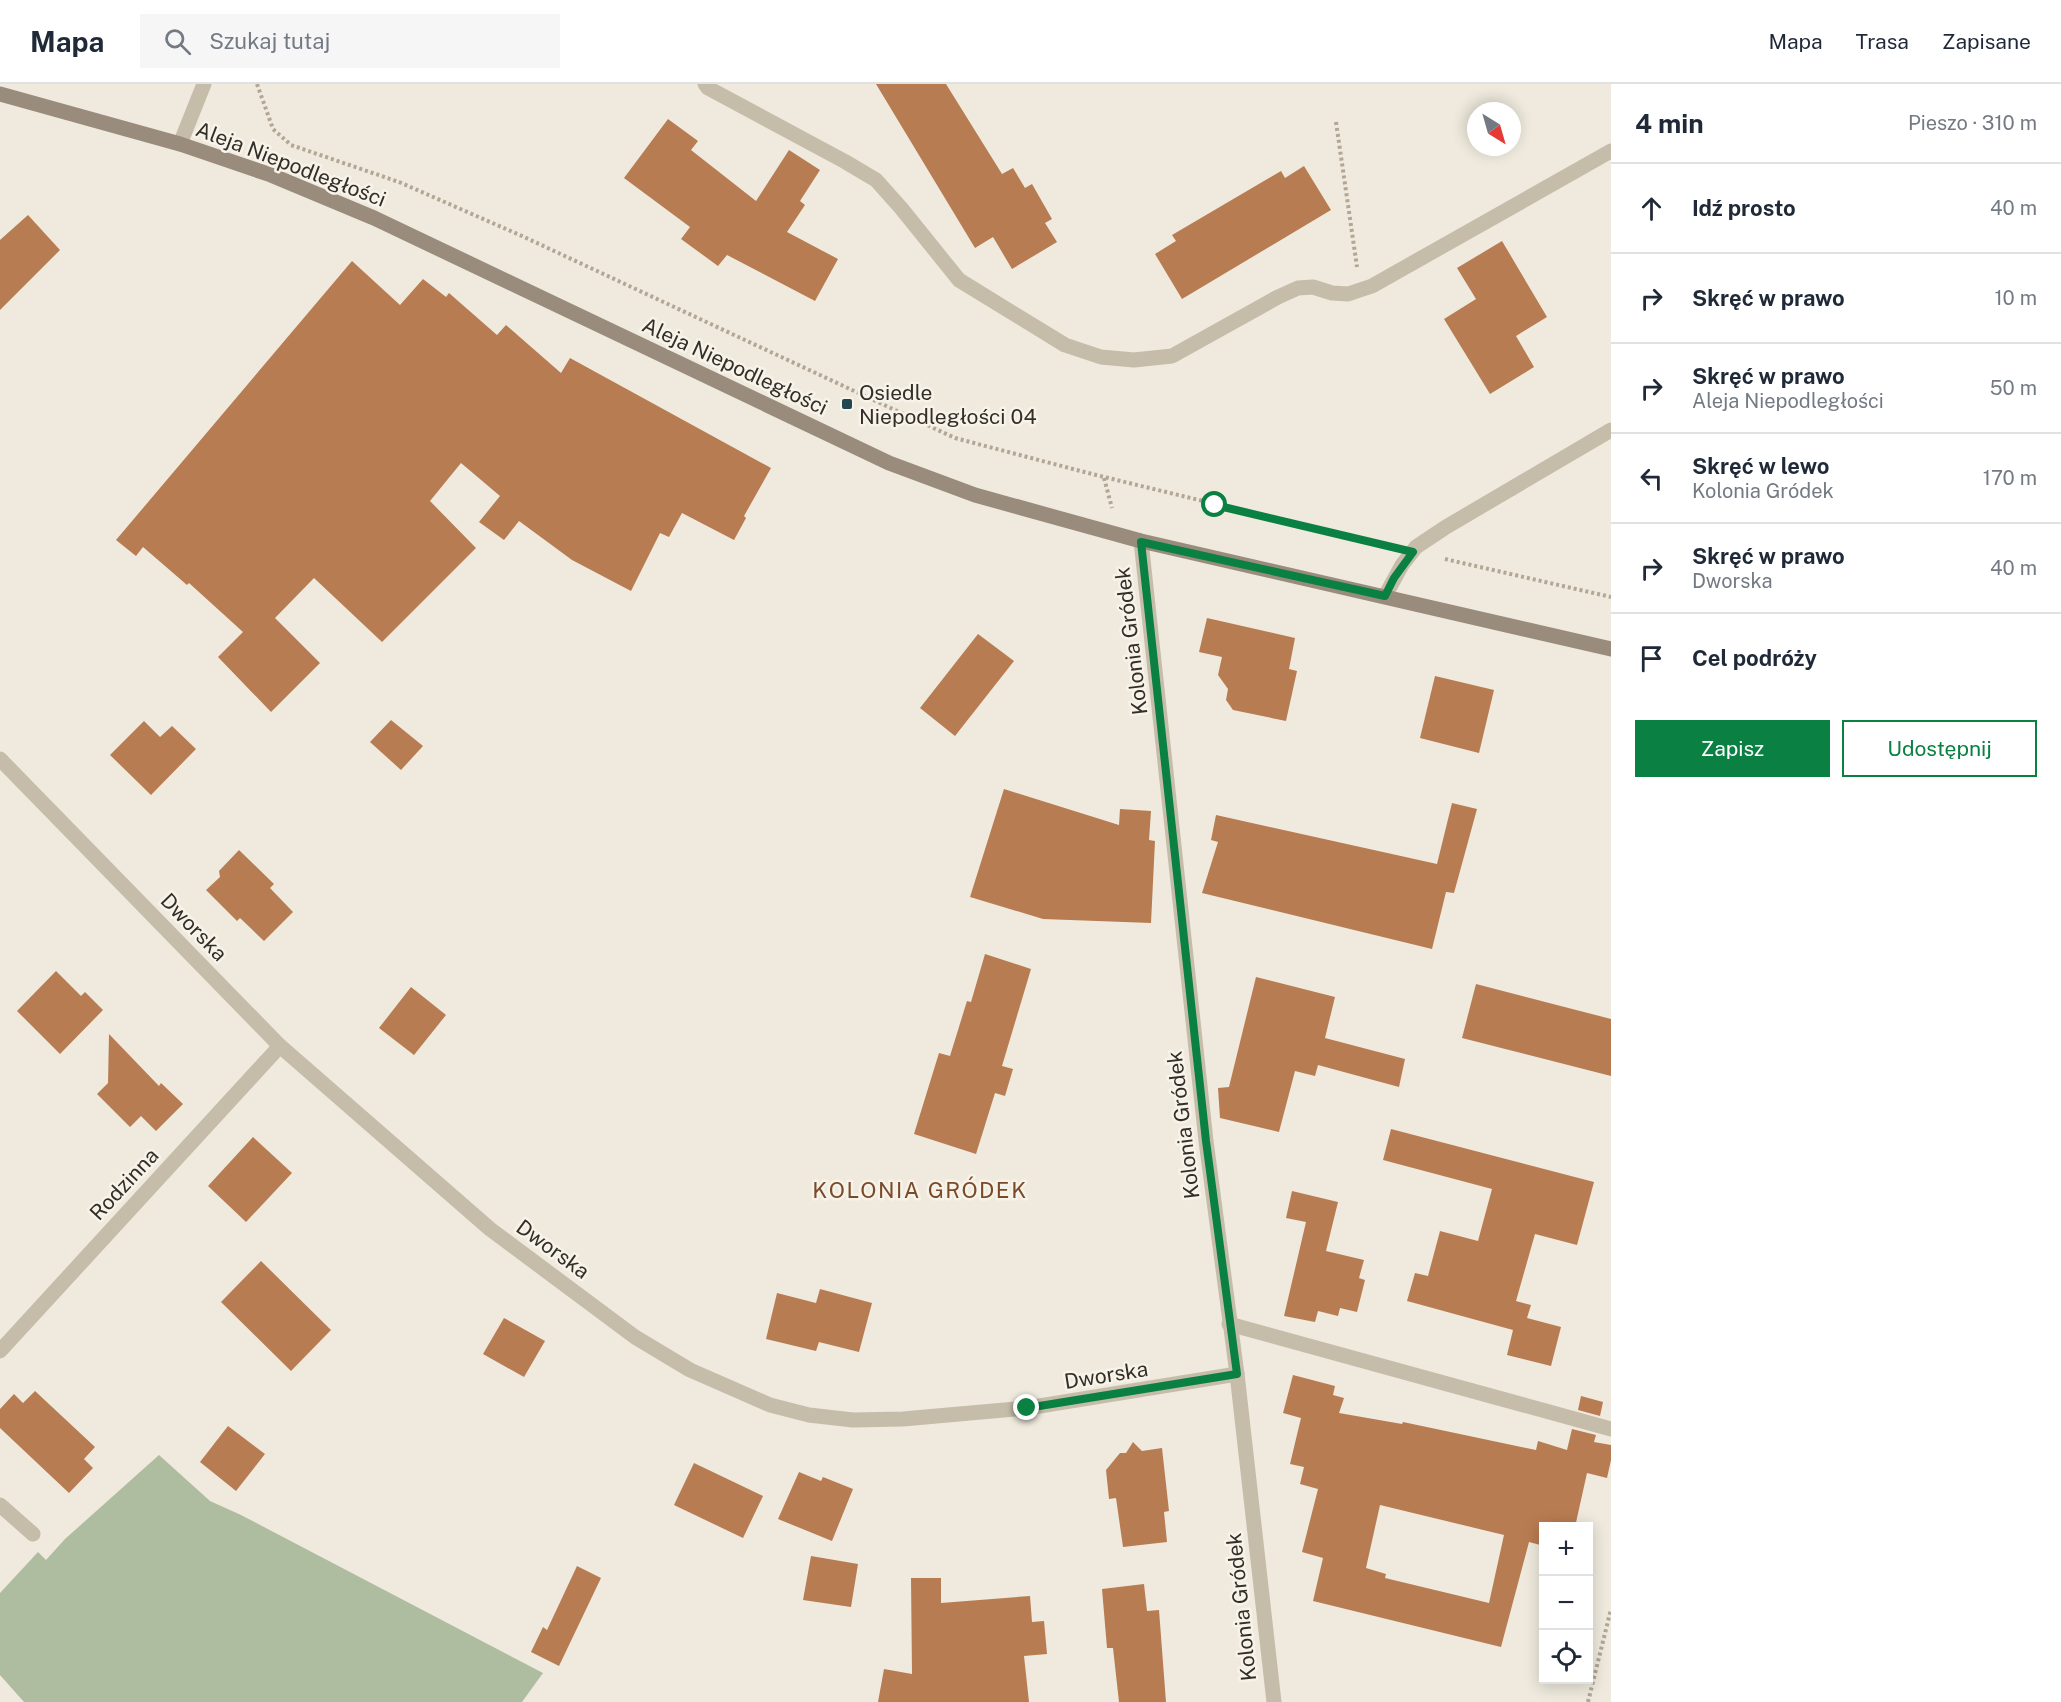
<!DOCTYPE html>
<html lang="pl">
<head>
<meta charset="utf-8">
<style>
  body { margin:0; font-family:"Public Sans",sans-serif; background:#f6f6f7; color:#1f2937 }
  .controls { position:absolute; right:18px; bottom:18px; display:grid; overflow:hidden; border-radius:0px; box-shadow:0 3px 15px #0003 }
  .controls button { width:54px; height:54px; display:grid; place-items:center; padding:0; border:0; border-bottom:2px solid #e0e1e3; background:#fff; color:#1f2937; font:30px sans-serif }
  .compass { position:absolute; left:1467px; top:18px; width:54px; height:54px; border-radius:50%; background:#fff; box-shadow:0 3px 15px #0003; rotate:143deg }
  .stop { position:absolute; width:18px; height:18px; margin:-14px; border:4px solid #0b8043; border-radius:50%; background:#fff }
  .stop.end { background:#0b8043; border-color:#fff; box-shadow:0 2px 6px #0008 }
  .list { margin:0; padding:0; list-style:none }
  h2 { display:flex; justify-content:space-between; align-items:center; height:78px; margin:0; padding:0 24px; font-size:26px }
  h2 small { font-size:20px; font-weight:400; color:#747a83 }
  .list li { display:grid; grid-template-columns:39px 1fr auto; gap:18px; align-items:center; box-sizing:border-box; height:90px; padding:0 24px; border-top:2px solid #e0e1e3 }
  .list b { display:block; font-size:22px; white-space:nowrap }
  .list p { margin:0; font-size:20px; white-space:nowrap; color:#747a83 }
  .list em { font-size:20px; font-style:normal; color:#747a83 }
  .actions { display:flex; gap:12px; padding:18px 24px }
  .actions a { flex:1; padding:14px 0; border:2px solid #0b8043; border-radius:0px; text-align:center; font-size:21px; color:#0b8043 }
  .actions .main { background:#0b8043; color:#fff }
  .icon { flex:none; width:33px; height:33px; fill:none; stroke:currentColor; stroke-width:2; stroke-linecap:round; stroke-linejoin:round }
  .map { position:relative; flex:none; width:1611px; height:1618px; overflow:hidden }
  header { display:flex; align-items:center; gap:36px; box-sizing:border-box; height:84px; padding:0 30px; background:#fff; border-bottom:2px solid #e0e1e3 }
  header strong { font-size:28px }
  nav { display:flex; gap:33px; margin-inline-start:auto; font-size:21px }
  .search { width:420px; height:54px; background:#f6f6f7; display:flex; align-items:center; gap:15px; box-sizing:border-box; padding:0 21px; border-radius:0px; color:#747a83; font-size:22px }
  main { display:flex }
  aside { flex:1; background:#fff }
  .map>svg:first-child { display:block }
  .green { fill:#aebd9f }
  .building { fill:#b87c52; fill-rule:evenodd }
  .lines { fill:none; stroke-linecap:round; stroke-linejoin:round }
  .path { stroke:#b2a695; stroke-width:4; stroke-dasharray:3 3; stroke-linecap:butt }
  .service { stroke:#c6bcaa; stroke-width:15 }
  .minor { stroke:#c6bcaa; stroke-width:15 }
  .secondary { stroke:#998c7c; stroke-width:15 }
  .route { stroke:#0b8043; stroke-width:8 }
  .poi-dot { fill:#234751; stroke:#f7f3e9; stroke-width:2 }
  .labels { text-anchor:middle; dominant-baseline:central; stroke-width:5; stroke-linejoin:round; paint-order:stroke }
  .street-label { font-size:21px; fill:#342e29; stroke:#f7f3e9 }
  .poi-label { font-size:21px; fill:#342e29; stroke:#f7f3e9; text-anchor:start }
  .neighbourhood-label { font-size:22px; letter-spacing:1.5px; fill:#7a4b2b; stroke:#f7f3e9 }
</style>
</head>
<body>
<header>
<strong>Mapa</strong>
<div class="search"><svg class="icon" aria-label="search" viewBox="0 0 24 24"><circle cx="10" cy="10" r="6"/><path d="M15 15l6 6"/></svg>Szukaj tutaj</div>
<nav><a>Mapa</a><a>Trasa</a><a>Zapisane</a></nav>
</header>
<main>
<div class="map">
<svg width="1611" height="1618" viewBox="0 0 1611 1618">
  <rect width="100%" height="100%" fill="#efeadd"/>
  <!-- green -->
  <polygon class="green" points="159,1371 210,1417 241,1431 543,1589 522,1618 24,1618 0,1591 0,1509 38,1468 46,1476 65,1455"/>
  <!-- building -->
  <g class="building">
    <polygon points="876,0 946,0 1002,90 1013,84 1025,104 1032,100 1052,135 1045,139 1057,158 1012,185 993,153 975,164"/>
    <polygon points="668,35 698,57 691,66 756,117 789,66 820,86 800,117 805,121 787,148 838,175 815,217 727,171 718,182 681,155 690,143 624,94"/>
    <polygon points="1304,82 1331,126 1182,215 1155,170 1176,157 1172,151 1281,87 1285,94"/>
    <polygon points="28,131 60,166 0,226 0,156"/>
    <polygon points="1502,157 1547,233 1516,252 1534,283 1490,310 1444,235 1476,215 1457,184"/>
    <polygon points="352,177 400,221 423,195 446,213 449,209 497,251 506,241 561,289 570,274 771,384 744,432 746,434 734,456 682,429 669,453 660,449 631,507 572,476 519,437 504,456 479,438 500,412 461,379 430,417 476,464 382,558 314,494 275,534 320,579 271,628 218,573 243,548 189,499 187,501 143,463 136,472 116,456"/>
    <polygon points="1207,534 1295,554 1289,585 1297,587 1286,637 1233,626 1226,616 1228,605 1218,591 1222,573 1199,568"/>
    <polygon points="978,550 1014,577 955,652 920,624"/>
    <polygon points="1435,592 1494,606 1479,669 1420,654"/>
    <polygon points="391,636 423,662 401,686 370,658"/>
    <polygon points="144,637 160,653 172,642 196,665 151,711 110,671"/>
    <polygon points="1004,705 1119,741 1120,725 1151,727 1149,756 1155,757 1151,839 1043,835 970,813"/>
    <polygon points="1452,719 1477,725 1454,809 1446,808 1432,865 1202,809 1218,758 1211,756 1216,731 1437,780"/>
    <polygon points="239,766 274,800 270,804 293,828 264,857 240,834 237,837 206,806 220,793 219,787"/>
    <polygon points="985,870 1031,885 1002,982 1013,985 1005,1012 995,1009 976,1070 914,1050 939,969 950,972 967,917 971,918"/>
    <polygon points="56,887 81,912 85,908 103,926 60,970 17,927"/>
    <polygon points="1256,893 1335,913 1325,954 1405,975 1399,1003 1318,981 1315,992 1295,987 1279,1048 1220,1034 1218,1004 1229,1003"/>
    <polygon points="1476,900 1611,935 1611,992 1462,954"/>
    <polygon points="411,903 446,931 414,971 379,944"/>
    <polygon points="109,950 159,1002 161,999 183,1020 156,1047 141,1032 130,1043 97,1010 108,999"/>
    <polygon points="1391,1045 1594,1098 1577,1161 1535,1150 1516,1217 1531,1221 1527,1234 1561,1243 1551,1282 1507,1271 1513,1246 1407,1217 1415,1189 1428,1192 1440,1147 1478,1157 1492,1105 1383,1076"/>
    <polygon points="253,1053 292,1089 246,1138 208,1102"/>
    <polygon points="1292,1107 1338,1118 1326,1167 1364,1176 1359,1194 1365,1196 1357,1228 1340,1224 1338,1232 1318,1227 1315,1238 1284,1232 1306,1138 1286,1134"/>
    <polygon points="261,1177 331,1246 291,1287 221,1218"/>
    <polygon points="820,1205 872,1219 859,1268 819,1258 816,1267 766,1255 777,1209 816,1219"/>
    <polygon points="504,1234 545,1257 524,1293 483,1270"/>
    <path d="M 1293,1291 L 1335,1302 L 1333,1311 L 1344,1314 L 1339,1329 L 1402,1340 L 1403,1338 L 1536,1366 L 1538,1357 L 1567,1366 L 1572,1345 L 1596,1351 L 1594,1358 L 1611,1361 L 1611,1376 L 1607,1394 L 1587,1389 L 1575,1443 L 1544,1443 L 1544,1462 L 1529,1458 L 1501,1563 L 1313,1517 L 1323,1474 L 1302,1468 L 1318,1405 L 1300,1400 L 1304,1383 L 1290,1380 L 1301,1334 L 1283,1329 ZM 1380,1421 L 1504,1451 L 1489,1519 L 1385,1494 L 1386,1490 L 1366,1484 Z"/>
    <polygon points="35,1307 95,1363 84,1375 93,1384 69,1409 0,1344 0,1325 14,1310 23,1319"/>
    <polygon points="1581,1312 1603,1318 1600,1332 1578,1326"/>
    <polygon points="228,1342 265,1370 236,1407 200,1378"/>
    <polygon points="1133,1358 1142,1367 1162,1364 1169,1427 1164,1428 1167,1458 1123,1463 1116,1414 1109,1415 1106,1386 1120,1369 1126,1369"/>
    <polygon points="694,1379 763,1412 743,1454 674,1421"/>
    <polygon points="799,1388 821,1397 823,1393 853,1405 832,1457 778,1435"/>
    <polygon points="811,1472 858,1480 851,1523 803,1516"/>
    <polygon points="577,1482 601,1494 559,1582 531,1568 543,1543 547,1546"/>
    <polygon points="911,1494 941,1494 941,1519 1030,1512 1032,1538 1044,1537 1047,1570 1024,1572 1029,1618 878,1618 884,1585 912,1590"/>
    <polygon points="1144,1500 1147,1527 1159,1526 1166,1618 1119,1618 1113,1564 1107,1564 1102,1505"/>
  </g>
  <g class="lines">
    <!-- path -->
    <g class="path">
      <polyline points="257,0 273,45 291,61 399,98 522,152 955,354 1092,390 1388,462"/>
      <polyline points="1336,38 1357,183"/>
      <polyline points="1104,394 1112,424"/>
      <polyline points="1445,475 1611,513"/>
      <polyline points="1588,1618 1611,1525"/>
    </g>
    <!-- service -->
    <g class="service">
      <polyline points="705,0 708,4 844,77 876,96 901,124 959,196 1065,261 1101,273 1134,276 1172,272 1278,213 1298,204 1313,203 1332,209 1348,210 1372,202 1611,67"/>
      <polyline points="1385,512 1402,481 1416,463 1446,443 1611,346"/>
      <polyline points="0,1421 33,1450"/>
    </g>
    <!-- minor -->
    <g class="minor">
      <polyline points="180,60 204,0"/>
      <polyline points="1141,457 1206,1057 1237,1290 1274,1618"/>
      <polyline points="0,675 280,962 490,1145 635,1253 690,1286 770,1321 809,1331 853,1336 903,1335 1027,1324 1237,1290"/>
      <polyline points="1229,1240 1611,1345"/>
      <polyline points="0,1267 280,962"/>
    </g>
    <!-- secondary -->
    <polyline class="secondary" points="0,10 180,60 271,91 374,134 889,379 975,411 1141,457 1611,565"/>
  </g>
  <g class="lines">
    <!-- route -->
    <polyline class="route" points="1027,1324 1237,1290 1206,1057 1141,458 1385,512 1394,494 1413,468 1215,421"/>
  </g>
  <!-- markers -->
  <rect class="poi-dot" x="841" y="314" width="12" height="12" rx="3"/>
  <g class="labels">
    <!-- street labels -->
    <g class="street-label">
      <text transform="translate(291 80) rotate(21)">Aleja Niepodległości</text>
      <text transform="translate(735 282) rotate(25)">Aleja Niepodległości</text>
      <text transform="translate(1131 557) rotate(-97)">Kolonia Gródek</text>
      <text transform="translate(194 843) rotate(46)">Dworska</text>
      <text transform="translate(1183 1041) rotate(-97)">Kolonia Gródek</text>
      <text transform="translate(124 1100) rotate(-47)">Rodzinna</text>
      <text transform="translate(553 1165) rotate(36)">Dworska</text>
      <text transform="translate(1106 1291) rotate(-9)">Dworska</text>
      <text transform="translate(1241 1523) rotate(-96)">Kolonia Gródek</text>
    </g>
    <!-- poi labels -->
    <g class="poi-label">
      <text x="859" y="308">Osiedle<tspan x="859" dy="24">Niepodległości 04</tspan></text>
    </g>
    <!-- neighbourhood labels -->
    <g class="neighbourhood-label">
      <text x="920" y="1106">KOLONIA GRÓDEK</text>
    </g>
  </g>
</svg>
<div class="controls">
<button>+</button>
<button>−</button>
<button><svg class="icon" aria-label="locate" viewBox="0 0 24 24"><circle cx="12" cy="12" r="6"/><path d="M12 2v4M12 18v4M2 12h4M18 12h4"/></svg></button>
</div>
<svg class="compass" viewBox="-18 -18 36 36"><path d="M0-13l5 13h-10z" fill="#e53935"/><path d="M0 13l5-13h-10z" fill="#747a83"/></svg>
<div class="stop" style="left:1215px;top:421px"></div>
<div class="stop end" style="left:1027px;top:1324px"></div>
</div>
<aside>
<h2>4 min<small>Pieszo · 310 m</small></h2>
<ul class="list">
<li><svg class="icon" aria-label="ahead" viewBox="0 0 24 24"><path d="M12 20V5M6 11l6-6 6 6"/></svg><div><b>Idź prosto</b></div><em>40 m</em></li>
<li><svg class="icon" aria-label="right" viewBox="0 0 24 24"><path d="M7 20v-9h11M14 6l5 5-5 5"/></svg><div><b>Skręć w prawo</b></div><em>10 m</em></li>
<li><svg class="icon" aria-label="right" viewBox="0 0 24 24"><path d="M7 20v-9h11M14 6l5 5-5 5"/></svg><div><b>Skręć w prawo</b><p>Aleja Niepodległości</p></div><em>50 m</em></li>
<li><svg class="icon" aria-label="left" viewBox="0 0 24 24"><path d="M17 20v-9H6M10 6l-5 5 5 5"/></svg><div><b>Skręć w lewo</b><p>Kolonia Gródek</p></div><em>170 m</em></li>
<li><svg class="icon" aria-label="right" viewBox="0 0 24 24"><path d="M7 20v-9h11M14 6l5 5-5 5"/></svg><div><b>Skręć w prawo</b><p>Dworska</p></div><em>40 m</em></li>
<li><svg class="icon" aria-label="arrive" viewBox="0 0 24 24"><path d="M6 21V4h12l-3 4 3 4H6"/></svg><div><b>Cel podróży</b></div></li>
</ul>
<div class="actions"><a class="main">Zapisz</a><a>Udostępnij</a></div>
</aside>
</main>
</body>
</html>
